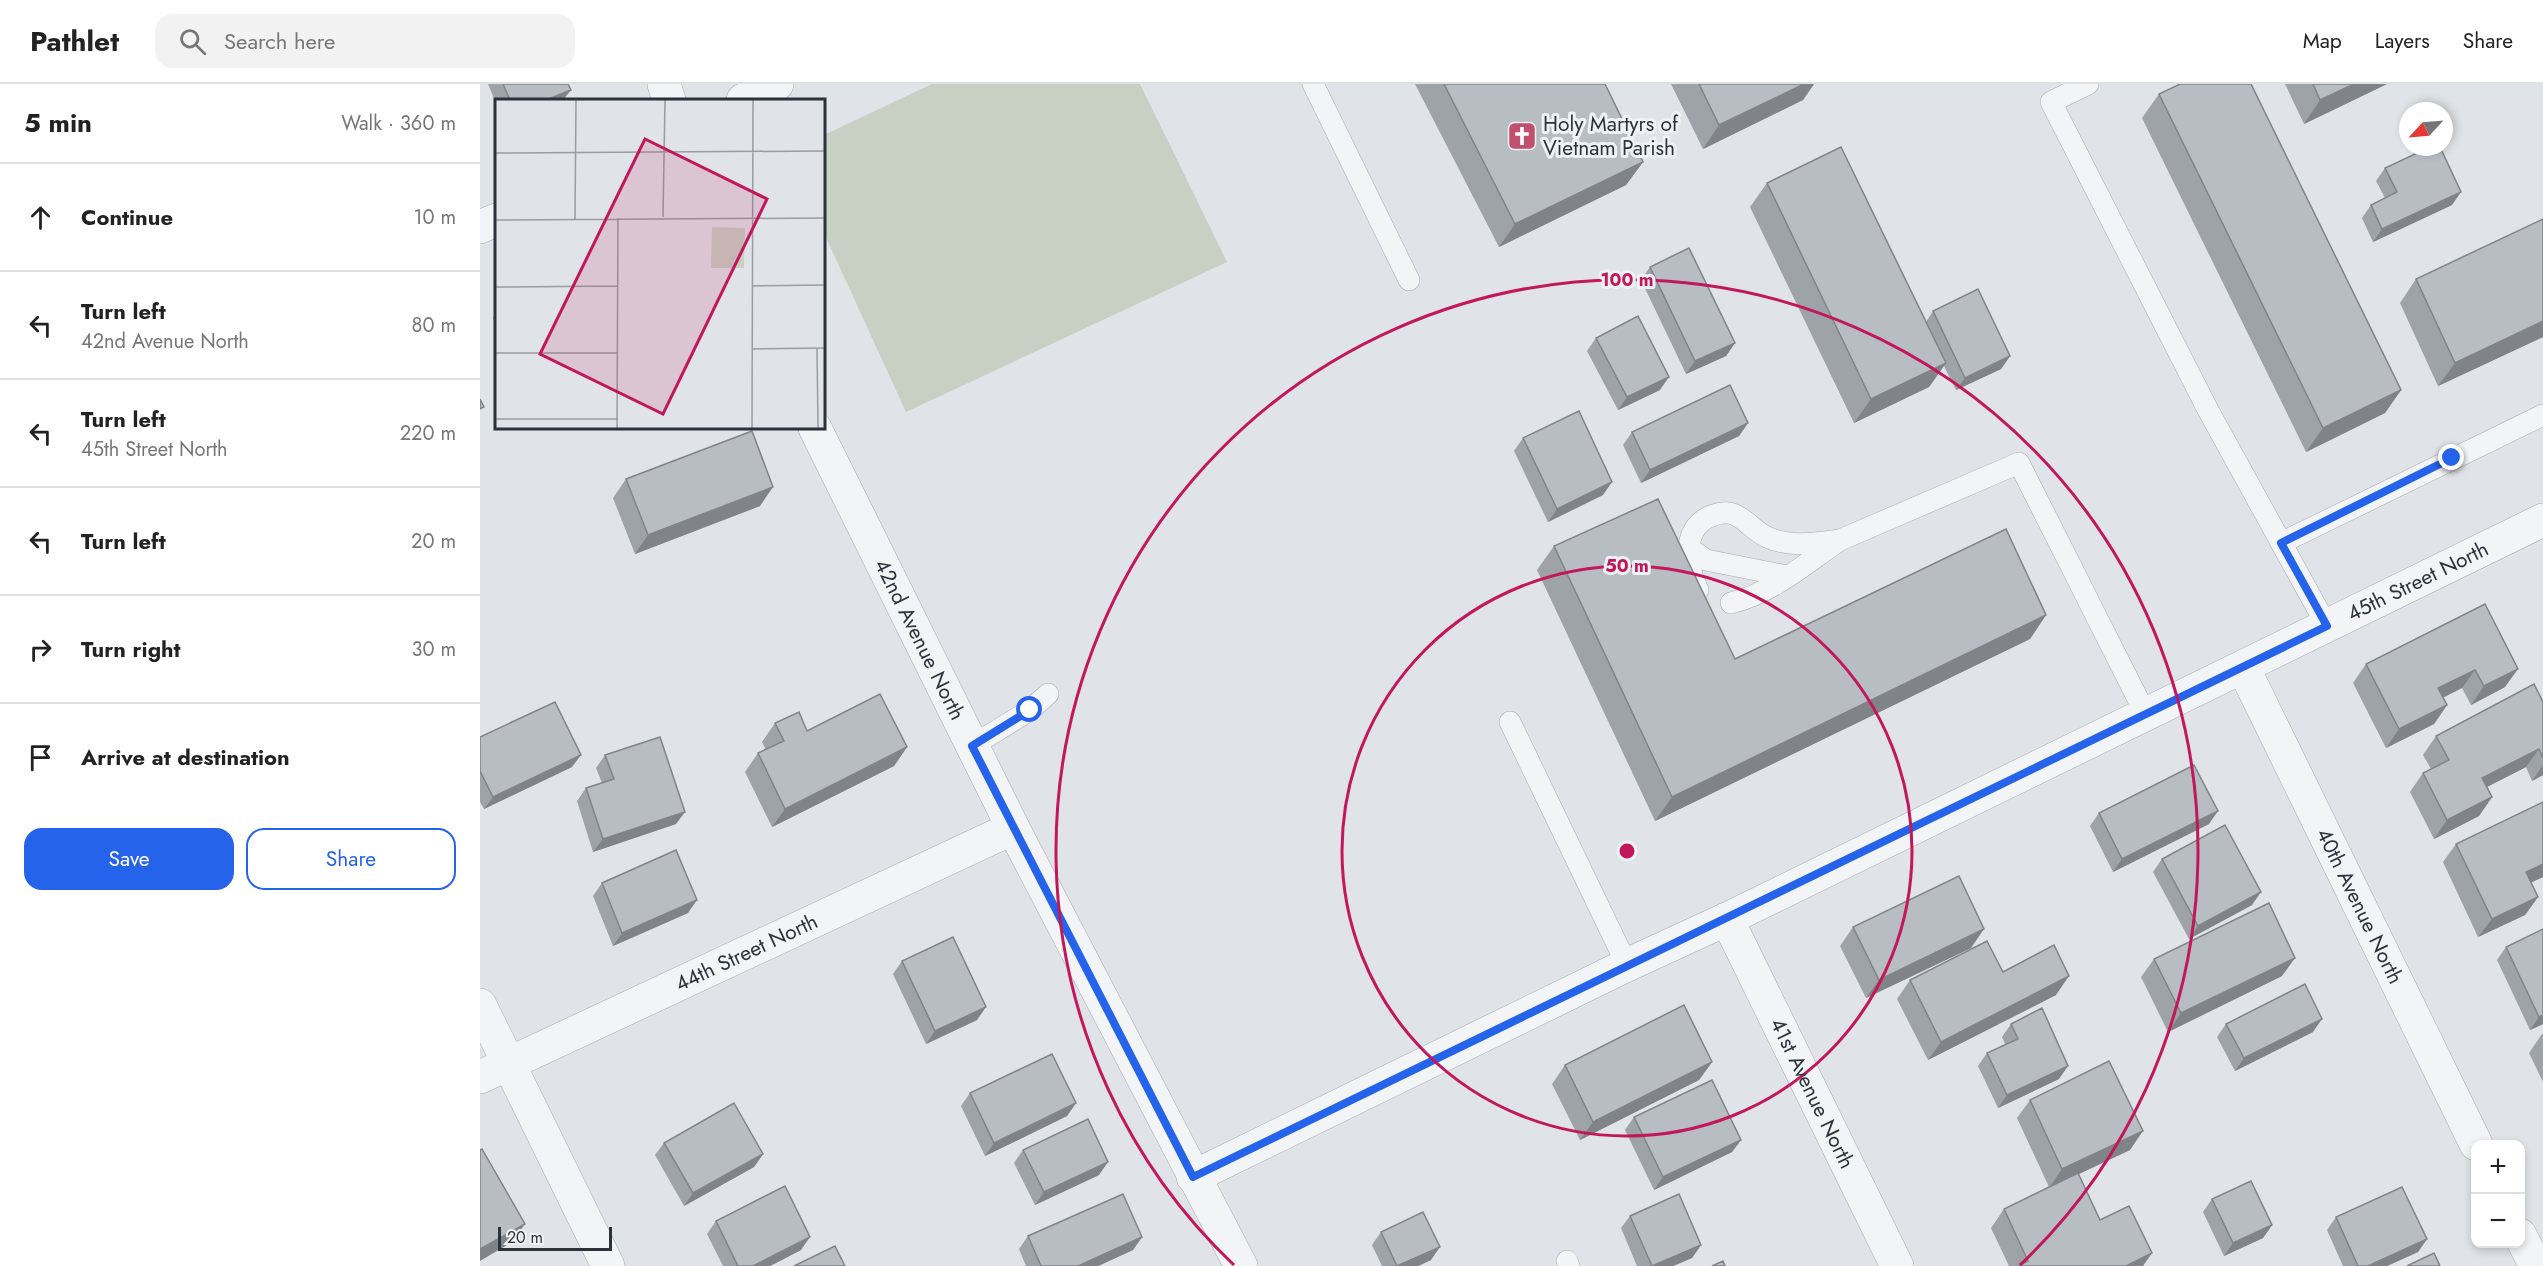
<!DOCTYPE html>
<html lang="en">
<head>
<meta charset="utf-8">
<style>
  body { margin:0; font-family:Jost,sans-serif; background:#f2f2f2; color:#222 }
  .controls { position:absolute; right:18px; bottom:18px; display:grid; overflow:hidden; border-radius:12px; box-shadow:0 3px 9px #0003 }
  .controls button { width:54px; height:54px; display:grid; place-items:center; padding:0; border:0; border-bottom:2px solid #e0e0e0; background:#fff; color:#222; font:30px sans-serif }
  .compass { position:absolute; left:1919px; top:18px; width:54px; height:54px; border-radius:50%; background:#fff; box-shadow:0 3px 9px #0003; rotate:244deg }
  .scale { position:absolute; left:18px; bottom:15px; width:114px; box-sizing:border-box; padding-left:6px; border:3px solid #2a333d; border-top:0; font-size:16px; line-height:21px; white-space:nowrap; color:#2a333d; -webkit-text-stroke:4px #eff2f5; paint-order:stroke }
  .stop { position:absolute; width:18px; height:18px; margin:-14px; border:4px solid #2563eb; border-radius:50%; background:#fff }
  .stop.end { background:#2563eb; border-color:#fff; box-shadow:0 2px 6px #0008 }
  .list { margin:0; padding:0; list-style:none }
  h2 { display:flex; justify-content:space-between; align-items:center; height:78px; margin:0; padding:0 24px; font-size:26px }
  h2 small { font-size:20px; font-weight:400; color:#767676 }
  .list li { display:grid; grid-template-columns:39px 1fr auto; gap:18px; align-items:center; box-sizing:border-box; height:108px; padding:0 24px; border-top:2px solid #e0e0e0 }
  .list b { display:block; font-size:22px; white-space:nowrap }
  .list p { margin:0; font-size:20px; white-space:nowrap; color:#767676 }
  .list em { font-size:20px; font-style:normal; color:#767676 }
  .actions { display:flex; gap:12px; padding:18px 24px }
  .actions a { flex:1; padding:14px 0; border:2px solid #2563eb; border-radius:18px; text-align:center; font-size:21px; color:#2563eb }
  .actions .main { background:#2563eb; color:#fff }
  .icon { flex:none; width:33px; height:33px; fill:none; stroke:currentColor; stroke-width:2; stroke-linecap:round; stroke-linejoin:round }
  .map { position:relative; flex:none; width:2063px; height:1182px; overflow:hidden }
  header { display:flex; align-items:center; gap:36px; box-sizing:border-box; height:84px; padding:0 30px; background:#fff; border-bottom:2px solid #e0e0e0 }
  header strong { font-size:28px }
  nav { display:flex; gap:33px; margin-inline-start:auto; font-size:21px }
  .search { width:420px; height:54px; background:#f2f2f2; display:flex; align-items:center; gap:15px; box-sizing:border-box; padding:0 21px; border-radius:18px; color:#767676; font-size:22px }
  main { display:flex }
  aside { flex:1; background:#fff }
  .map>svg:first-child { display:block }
  .green { fill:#c7d0c2 }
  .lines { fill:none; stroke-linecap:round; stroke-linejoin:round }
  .lane-casing { stroke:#a6abb1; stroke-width:22 }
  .street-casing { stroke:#a6abb1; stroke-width:34 }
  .lane { stroke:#f2f4f6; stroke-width:21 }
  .street { stroke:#f2f4f6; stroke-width:33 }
  .wall { fill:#9da3a8 }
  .shaded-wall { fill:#808488 }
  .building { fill:#b7bdc3; stroke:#808488; stroke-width:1.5 }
  .route { stroke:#2563eb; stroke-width:8 }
  .ring { fill:none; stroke:#c2185b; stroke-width:3 }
  .labels { text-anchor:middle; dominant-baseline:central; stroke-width:6; stroke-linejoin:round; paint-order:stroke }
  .poi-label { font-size:21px; fill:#2a333d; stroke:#eff2f5; text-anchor:start }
  .street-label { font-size:21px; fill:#2a333d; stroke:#eff2f5 }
  .inset-road { fill:none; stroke:#979da3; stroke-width:1.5 }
  .view { fill:#c2185b; fill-opacity:0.15; stroke:#c2185b; stroke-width:3 }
  .inset-edge { fill:none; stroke:#2a333d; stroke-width:3 }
  .centre { fill:#c2185b; stroke:#eff2f5; stroke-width:3 }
  .ring-label { font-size:18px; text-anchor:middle; font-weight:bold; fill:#c2185b; stroke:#eff2f5; stroke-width:6; stroke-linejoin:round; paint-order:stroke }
</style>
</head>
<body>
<header>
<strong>Pathlet</strong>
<div class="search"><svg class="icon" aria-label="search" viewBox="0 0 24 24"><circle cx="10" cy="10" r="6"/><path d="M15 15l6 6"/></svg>Search here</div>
<nav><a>Map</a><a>Layers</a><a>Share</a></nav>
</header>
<main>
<aside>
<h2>5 min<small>Walk · 360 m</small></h2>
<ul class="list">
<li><svg class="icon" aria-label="ahead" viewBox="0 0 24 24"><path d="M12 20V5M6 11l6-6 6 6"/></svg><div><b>Continue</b></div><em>10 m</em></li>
<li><svg class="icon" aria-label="left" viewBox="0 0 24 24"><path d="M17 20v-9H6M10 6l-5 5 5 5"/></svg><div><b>Turn left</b><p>42nd Avenue North</p></div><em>80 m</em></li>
<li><svg class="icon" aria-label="left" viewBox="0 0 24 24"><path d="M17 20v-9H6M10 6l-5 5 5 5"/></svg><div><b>Turn left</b><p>45th Street North</p></div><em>220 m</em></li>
<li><svg class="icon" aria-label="left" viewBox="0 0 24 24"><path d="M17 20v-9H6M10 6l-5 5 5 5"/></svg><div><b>Turn left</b></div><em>20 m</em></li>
<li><svg class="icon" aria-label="right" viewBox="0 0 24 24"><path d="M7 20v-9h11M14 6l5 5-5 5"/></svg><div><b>Turn right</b></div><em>30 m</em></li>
<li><svg class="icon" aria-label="arrive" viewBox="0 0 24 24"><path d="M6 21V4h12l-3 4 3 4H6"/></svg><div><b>Arrive at destination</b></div></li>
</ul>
<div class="actions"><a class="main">Save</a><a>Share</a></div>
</aside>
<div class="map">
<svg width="2063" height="1182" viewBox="0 0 2063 1182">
  <rect width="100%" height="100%" fill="#e0e3e7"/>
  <!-- green -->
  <polygon class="green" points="452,0 660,0 747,178 426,328 344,149 344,51"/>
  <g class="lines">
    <!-- lane casing -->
    <g class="lane-casing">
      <g id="lane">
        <polyline points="833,0 929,196"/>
        <polyline points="1608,0 1571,18 1728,326 1847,542"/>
        <polyline points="1360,456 1539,379 1666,631"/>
        <polyline points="1801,459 2063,331"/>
        <polyline points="1209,464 1226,476 1307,492"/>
        <path d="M 1218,506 C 1203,477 1202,434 1243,429 C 1261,427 1272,447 1287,453 C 1310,464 1336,459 1360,456 C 1325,480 1292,509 1251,519"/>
        <polyline points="1030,638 1147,881"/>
        <polyline points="492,662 550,626 568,610"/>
        <polyline points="1087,1177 1089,1182"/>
      </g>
    </g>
    <!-- street casing -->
    <g class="street-casing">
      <g id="street">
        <polyline points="184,0 189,16"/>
        <polyline points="263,16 297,0"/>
        <polyline points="0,143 16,136"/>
        <path id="s1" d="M 335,344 L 533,744 L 761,1182"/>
        <path id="s2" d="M 1763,583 L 1996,1060"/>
        <path id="s3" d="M 1247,835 L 1417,1182"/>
        <polyline points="0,921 128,1182"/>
        <path id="s4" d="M 0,993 L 533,744"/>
        <path id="s5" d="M 713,1093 L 1147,881 L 1247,835 L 2063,436"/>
        <polyline points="2040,1151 2056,1182"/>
      </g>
    </g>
    <!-- lane -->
    <use href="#lane" class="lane"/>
    <!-- street -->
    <use href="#street" class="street"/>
  </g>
  <!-- wall -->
  <g class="wall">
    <polygon points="8,0 88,0 83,16 16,16 16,19"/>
    <polygon points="935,0 1125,0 1163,78 1146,101 1019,163"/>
    <polygon points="1191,0 1334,0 1323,16 1223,65"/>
    <polygon points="1805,0 1907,0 1824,40"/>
    <polygon points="1679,10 1921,306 1905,329 1826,368 1662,34"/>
    <polygon points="1905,84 1972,121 1893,158 1882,134 1891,121 1905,114 1896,97"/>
    <polygon points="1287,99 1446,238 1453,227 1530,272 1521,285 1476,306 1464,282 1449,303 1374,339 1270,123"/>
    <polygon points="1170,183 1255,259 1246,272 1206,290 1161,196"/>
    <polygon points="1936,195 2063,253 1958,302 1920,219"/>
    <polygon points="16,228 16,242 13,234"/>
    <polygon points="1116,254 1180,306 1138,326 1107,267"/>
    <polygon points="1268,339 1259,352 1161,399 1143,361 1152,348"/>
    <polygon points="1043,354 1123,411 1068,438 1034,367"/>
    <polygon points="146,395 280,422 155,470 133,414"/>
    <polygon points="1074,462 1255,575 1566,531 1550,555 1175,737 1057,486"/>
    <polygon points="2005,520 2025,603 1991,621 1982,604 1963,614 1967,621 1954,640 1906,664 1873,599 1886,580"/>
    <polygon points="2063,618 2063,691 2052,697 2046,683 2007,703 2012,713 1999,732 1954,755 1930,708 1943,689 1951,685 1943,671 1956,652"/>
    <polygon points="295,639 327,647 427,663 414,682 292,743 265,688 278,669 286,666 282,658"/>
    <polygon points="0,653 92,683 4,725 0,718"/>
    <polygon points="125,671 196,740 113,768 97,717 106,704 122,699 116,684"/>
    <polygon points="1619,729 1729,740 1633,788 1610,742"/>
    <polygon points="1976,760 2063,793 2051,798 2058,813 2045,831 1998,853 1963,778"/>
    <polygon points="1682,775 1772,821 1709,855 1673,788"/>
    <polygon points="122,799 208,829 133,862 113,812"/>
    <polygon points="1373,843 1491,864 1386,914 1360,862"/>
    <polygon points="2026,863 2063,940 2050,946 2017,876"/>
    <polygon points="1674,875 1802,892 1688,948 1661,893"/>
    <polygon points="422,877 497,936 446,960 413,890"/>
    <polygon points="1523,888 1576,911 1448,976 1417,915 1430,896"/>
    <polygon points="1531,940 1579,995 1518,1024 1498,982 1507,969 1525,960 1522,953"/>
    <polygon points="1746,940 1833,948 1755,987 1737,953"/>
    <polygon points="2062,950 2063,950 2063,998 2049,969"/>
    <polygon points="1232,978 1219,996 1100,1056 1072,1000 1085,981"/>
    <polygon points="490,1009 596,1019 587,1032 505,1072 481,1022"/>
    <polygon points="1550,1016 1650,1066 1599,1090 1620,1136 1663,1182 1529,1182 1511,1144 1524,1125 1569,1103 1537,1034"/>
    <polygon points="1154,1033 1261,1056 1252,1068 1174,1106 1145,1046"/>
    <polygon points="184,1059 283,1070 274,1083 204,1122 175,1071"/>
    <polygon points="543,1066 619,1091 555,1121 534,1079"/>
    <polygon points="1732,1115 1792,1141 1783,1154 1744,1172 1723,1128"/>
    <polygon points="1150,1132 1221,1161 1212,1174 1193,1182 1157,1182 1141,1144"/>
    <polygon points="1856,1133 1947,1155 1938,1168 1907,1182 1863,1182 1847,1146"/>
    <polygon points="236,1137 321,1166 290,1182 243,1182 227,1150"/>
    <polygon points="901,1148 951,1176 938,1182 902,1182 892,1161"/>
    <polygon points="548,1152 662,1153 653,1166 618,1182 546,1182 539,1165"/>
  </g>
  <!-- shaded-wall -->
  <g class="shaded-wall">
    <polygon points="1324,0 1334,0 1323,16 1223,65 1239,41"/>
    <polygon points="1874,0 1907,0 1824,40 1840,16"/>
    <polygon points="91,6 83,16 66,16"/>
    <polygon points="1163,78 1146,101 1019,163 1035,140"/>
    <polygon points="1981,108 1972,121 1893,158 1902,145"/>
    <polygon points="2063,237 2063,253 1958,302 1975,279"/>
    <polygon points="1255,259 1246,272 1206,290 1215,277"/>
    <polygon points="1530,272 1521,285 1476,306 1485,294"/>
    <polygon points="1466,279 1449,303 1374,339 1391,315"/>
    <polygon points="1189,293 1180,306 1138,326 1147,313"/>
    <polygon points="1921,306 1905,329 1826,368 1843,344"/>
    <polygon points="1268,339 1259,352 1161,399 1170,386"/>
    <polygon points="1132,398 1123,411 1068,438 1077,425"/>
    <polygon points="293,403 280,422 155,470 168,451"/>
    <polygon points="1566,531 1550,555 1175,737 1192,713"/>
    <polygon points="2038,585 2025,603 1991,621 2004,602"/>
    <polygon points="1995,586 1982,604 1945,622 1958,604"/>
    <polygon points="1967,621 1954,640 1906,664 1919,645"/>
    <polygon points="427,663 414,682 292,743 305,725"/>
    <polygon points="2059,665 2046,683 1989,712 2002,694"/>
    <polygon points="101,671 92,683 4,725 13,713"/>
    <polygon points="2063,681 2063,691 2052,697"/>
    <polygon points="2012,713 1999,732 1954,755 1967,736"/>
    <polygon points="1738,727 1729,740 1633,788 1642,775"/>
    <polygon points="205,728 196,740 113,768 123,755"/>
    <polygon points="2063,780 2063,793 2033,807 2046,788"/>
    <polygon points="1781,808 1772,821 1709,855 1718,842"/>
    <polygon points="2058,813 2045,831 1998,853 2012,835"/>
    <polygon points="217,816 208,829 133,862 142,849"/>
    <polygon points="1504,845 1491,864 1386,914 1399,896"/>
    <polygon points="1815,874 1802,892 1688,948 1701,929"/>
    <polygon points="1589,892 1576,911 1448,976 1461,958"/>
    <polygon points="506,923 497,936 446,960 455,947"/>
    <polygon points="2063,931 2063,940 2050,946 2059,933"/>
    <polygon points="1842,935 1833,948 1755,987 1764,974"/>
    <polygon points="1232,978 1219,996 1100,1056 1113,1038"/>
    <polygon points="1588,982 1579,995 1518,1024 1527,1011"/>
    <polygon points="596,1019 587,1032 505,1072 514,1059"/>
    <polygon points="1663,1047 1650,1066 1569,1104 1582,1085"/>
    <polygon points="1261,1056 1252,1068 1174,1106 1183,1093"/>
    <polygon points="283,1070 274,1083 204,1122 213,1109"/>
    <polygon points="628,1078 619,1091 555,1121 564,1108"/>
    <polygon points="45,1140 32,1158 0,1177 0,1165"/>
    <polygon points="1792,1141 1783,1154 1744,1172 1753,1159"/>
    <polygon points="330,1153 321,1166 290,1182 273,1182"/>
    <polygon points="662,1153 653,1166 618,1182 598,1182"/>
    <polygon points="1947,1155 1938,1168 1907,1182 1888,1182"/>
    <polygon points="1221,1161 1212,1174 1193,1182 1173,1182"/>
    <polygon points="960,1163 951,1176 938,1182 919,1182"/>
    <polygon points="1672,1169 1663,1182 1646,1182"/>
  </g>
  <!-- building -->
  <g class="building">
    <polygon points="23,0 88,0 91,6 66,16 30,16"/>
    <polygon points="964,0 1125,0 1163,78 1035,140"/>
    <polygon points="1219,0 1324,0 1239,41"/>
    <polygon points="1700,0 1771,0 1921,306 1843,344 1679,10"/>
    <polygon points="1833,0 1874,0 1840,16"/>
    <polygon points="1361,63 1466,279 1391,315 1287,99"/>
    <polygon points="1950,63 1960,63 1981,108 1902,145 1891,121 1917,108 1905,84"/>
    <polygon points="2063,135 2063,237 1975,279 1936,195"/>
    <polygon points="1209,164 1255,259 1215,277 1170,183"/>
    <polygon points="1498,205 1530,272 1485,294 1453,227"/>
    <polygon points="1158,232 1189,293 1147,313 1116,254"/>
    <polygon points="1250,301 1268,339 1170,386 1152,348"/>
    <polygon points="0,315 4,323 0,325"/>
    <polygon points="1099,327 1132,398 1077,425 1043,354"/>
    <polygon points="272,347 293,403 168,451 146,395"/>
    <polygon points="1178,415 1255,575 1526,445 1566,531 1192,713 1074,462"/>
    <polygon points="2005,520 2038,585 2004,602 1995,586 1958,604 1967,621 1919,645 1886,580"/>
    <polygon points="2054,600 2063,618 2063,674 2059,665 2002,694 2012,713 1967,736 1943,689 1969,676 1956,652"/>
    <polygon points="400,610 427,663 305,725 278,669 304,657 295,639 319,628 327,647"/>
    <polygon points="75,618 101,671 13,713 0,687 0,653"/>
    <polygon points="180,653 205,728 123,755 106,704 134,695 125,671"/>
    <polygon points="1714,681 1738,727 1642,775 1619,729"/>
    <polygon points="2063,718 2063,780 2046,788 2058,813 2012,835 1976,760"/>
    <polygon points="1745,741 1781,808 1718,842 1682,775"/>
    <polygon points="196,766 217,816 142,849 122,799"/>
    <polygon points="1479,792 1504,845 1399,896 1373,843"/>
    <polygon points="1789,819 1815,874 1701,929 1674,875"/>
    <polygon points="2063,845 2063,931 2059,933 2026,863"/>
    <polygon points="473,853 506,923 455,947 422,877"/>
    <polygon points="1507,857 1523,888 1574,861 1589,892 1461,958 1430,896"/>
    <polygon points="1825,900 1842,935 1764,974 1746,940"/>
    <polygon points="1204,921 1232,978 1113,1038 1085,981"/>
    <polygon points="1562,924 1588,982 1527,1011 1507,969 1538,955 1531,940"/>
    <polygon points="572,970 596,1019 514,1059 490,1009"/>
    <polygon points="1629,977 1663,1047 1582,1085 1550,1016"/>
    <polygon points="1232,996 1261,1056 1183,1093 1154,1033"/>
    <polygon points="254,1019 283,1070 213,1109 184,1059"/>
    <polygon points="608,1035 628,1078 564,1108 543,1066"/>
    <polygon points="2,1065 45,1140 0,1165 0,1066"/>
    <polygon points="1598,1089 1620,1136 1649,1122 1672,1169 1646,1182 1539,1182 1548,1177 1524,1125"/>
    <polygon points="1771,1097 1792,1141 1753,1159 1732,1115"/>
    <polygon points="305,1102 330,1153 273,1182 258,1182 236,1137"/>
    <polygon points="1922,1103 1947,1155 1888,1182 1878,1182 1856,1133"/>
    <polygon points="643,1110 662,1153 598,1182 561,1182 548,1152"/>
    <polygon points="1199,1110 1221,1161 1172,1182 1150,1132"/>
    <polygon points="943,1128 960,1163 917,1182 901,1148"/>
    <polygon points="355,1162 365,1182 314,1182"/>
    <polygon points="1954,1169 1960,1182 1927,1182"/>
    <polygon points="1243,1177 1245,1182 1232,1182"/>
  </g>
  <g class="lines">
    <!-- route -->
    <polyline class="route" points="550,626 492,662 713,1093 1847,542 1801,459 1972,374"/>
  </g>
  <!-- distance rings -->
  <g class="ring">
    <circle cx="1147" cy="767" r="285"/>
    <path d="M754 1181A571 571 0 1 1 1540 1181"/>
  </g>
  <!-- icons -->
  <defs>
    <g id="church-square" transform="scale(1.5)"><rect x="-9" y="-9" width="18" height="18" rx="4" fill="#c0516e" stroke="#eff2f5"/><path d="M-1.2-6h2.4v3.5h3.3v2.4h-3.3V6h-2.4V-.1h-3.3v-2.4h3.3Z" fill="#fff"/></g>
  </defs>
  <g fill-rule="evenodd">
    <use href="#church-square" x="1042" y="52"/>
  </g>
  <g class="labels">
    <!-- poi labels -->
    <g class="poi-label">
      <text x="1063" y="40">Holy Martyrs of<tspan x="1063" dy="24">Vietnam Parish</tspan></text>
    </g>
    <!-- street labels -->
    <g class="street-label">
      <text stroke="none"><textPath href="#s5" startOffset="1362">45th Street North</textPath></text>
      <text stroke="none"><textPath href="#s1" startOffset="236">42nd Avenue North</textPath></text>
      <text stroke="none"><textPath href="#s2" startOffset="266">40th Avenue North</textPath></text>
      <text stroke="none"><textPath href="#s4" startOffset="294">44th Street North</textPath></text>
      <text stroke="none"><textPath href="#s3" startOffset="194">41st Avenue North</textPath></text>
    </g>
  </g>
  <!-- overview -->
  <g transform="translate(15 15)">
    <rect width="330" height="330" fill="#e0e3e7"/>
    <path d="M 217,128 L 250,129 L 249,169 L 216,169 Z" fill="#c7d0c2"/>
    <path class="inset-road" d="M 0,54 L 330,52M 168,118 L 170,1M 0,121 L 330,119M 80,121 L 81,1M 257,187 L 330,186M 0,188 L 122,187M 322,249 L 323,329M 257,250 L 330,249M 0,254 L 122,254M 0,320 L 123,320M 122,329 L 123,119M 257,329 L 258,1"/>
    <path class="view" d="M 150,40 L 272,100 L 168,315 L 45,255 Z"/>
    <rect width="330" height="330" class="inset-edge"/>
  </g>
  <circle cx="1147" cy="767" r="9" class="centre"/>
  <g class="ring-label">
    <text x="1147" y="202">100 m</text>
    <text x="1147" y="488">50 m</text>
  </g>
</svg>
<div class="controls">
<button>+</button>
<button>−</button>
</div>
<svg class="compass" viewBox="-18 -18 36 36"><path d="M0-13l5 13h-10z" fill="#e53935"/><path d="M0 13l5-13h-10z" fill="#767676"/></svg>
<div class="scale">20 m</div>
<div class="stop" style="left:550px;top:626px"></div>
<div class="stop end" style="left:1972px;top:374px"></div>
</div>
</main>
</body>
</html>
